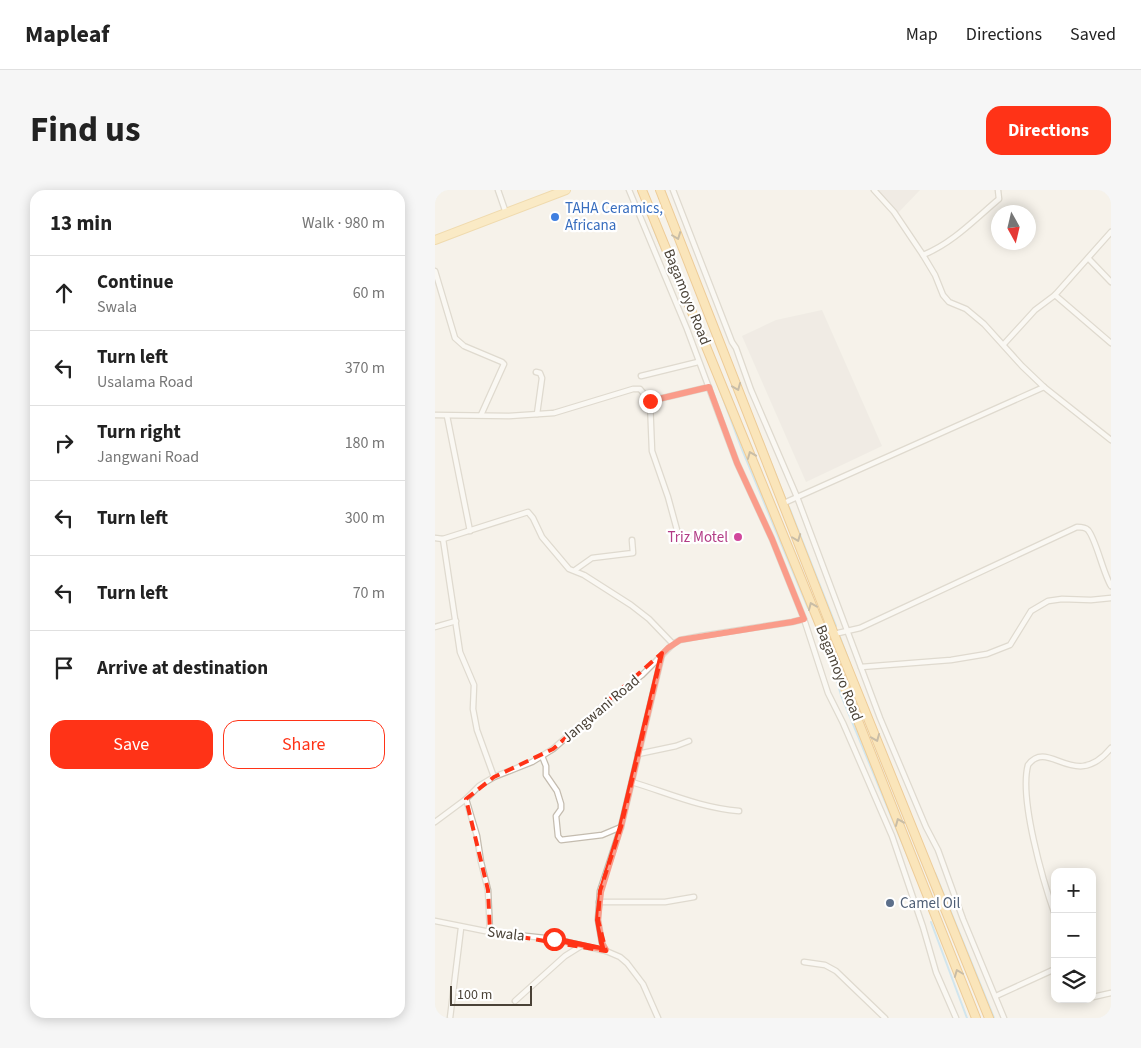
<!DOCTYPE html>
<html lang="en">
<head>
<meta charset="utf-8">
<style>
  body { margin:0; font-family:"Source Sans 3",sans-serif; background:#f6f6f6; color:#222 }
  .controls { position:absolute; right:15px; bottom:15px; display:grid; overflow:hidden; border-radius:10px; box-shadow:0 2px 12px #0003 }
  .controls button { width:45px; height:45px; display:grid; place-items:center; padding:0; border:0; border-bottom:1px solid #e0e0e0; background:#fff; color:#222; font:25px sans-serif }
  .compass { position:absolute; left:556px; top:15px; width:45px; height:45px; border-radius:50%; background:#fff; box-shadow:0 2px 12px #0003; rotate:172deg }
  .scale { position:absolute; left:15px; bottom:12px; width:82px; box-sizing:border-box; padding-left:5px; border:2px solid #4a4237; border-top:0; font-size:14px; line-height:18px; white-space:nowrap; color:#4a4237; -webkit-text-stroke:4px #fff; paint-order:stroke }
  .stop { position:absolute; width:15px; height:15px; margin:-11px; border:4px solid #ff3317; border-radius:50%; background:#fff }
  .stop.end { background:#ff3317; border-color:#fff; box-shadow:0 1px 5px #0008 }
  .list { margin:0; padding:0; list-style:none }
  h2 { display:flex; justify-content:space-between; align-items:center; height:65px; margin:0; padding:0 20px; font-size:21px }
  h2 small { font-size:16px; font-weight:400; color:#767676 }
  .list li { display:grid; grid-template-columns:32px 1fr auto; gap:15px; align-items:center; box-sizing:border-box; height:75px; padding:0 20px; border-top:1px solid #e0e0e0 }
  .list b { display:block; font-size:19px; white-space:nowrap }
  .list p { margin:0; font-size:16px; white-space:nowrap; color:#767676 }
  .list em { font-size:16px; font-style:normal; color:#767676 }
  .actions { display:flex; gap:10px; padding:15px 20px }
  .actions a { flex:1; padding:11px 0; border:1px solid #ff3317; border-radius:15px; text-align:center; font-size:18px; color:#ff3317 }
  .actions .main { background:#ff3317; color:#fff }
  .icon { flex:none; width:28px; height:28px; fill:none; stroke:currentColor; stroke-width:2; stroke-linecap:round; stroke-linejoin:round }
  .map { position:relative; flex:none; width:676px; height:828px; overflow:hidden; border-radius:15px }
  header { display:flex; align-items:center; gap:30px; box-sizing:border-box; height:70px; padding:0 25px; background:#fff; border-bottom:1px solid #e0e0e0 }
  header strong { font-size:24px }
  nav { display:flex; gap:28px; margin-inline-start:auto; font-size:18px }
  .intro { display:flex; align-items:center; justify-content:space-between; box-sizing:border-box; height:120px; padding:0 30px }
  h1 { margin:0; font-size:35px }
  .button { padding:12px 22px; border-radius:15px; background:#ff3317; color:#fff; font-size:18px; font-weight:700 }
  main { display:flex; gap:30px; padding:0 30px }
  aside { flex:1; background:#fff; border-radius:15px; box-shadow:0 2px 12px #0003 }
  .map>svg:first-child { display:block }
  .industrial { fill:#e8e3de }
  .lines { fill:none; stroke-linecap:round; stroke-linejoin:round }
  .stream { stroke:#a5d6f3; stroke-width:2 }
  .minor-casing { stroke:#c4bcaf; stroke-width:7 }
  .primary-casing { stroke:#e8bd65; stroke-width:10 }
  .trunk-casing { stroke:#e39e36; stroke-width:10 }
  .minor { stroke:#fff; stroke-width:4.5 }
  .primary { stroke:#ffdf99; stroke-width:8 }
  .trunk { stroke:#ffd482; stroke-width:8 }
  .oneway { stroke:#927c55 }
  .route { stroke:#ff3317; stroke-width:6 }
  .marked { fill:none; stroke:#ff3317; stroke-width:4; stroke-dasharray:10 6; stroke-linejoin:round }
  .shop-dot { fill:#3f7fe0; stroke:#fff; stroke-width:2 }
  .hotel-dot { fill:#d1479c; stroke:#fff; stroke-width:2 }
  .service-dot { fill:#5c6f8a; stroke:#fff; stroke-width:2 }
  .labels { text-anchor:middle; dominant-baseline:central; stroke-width:4.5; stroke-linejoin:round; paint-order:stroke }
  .shop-label { font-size:15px; fill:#366cbe; stroke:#fff; text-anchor:start }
  .street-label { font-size:15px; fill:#4a4237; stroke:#fff }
  .hotel-label { font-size:15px; fill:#b23c85; stroke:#fff; text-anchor:end }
  .service-label { font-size:15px; fill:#4e5e75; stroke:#fff; text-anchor:start }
</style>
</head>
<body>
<header>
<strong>Mapleaf</strong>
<nav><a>Map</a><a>Directions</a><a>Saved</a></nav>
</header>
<div class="intro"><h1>Find us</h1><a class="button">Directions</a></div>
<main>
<aside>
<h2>13 min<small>Walk · 980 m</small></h2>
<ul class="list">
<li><svg class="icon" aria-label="ahead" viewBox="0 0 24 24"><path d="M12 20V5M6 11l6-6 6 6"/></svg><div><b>Continue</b><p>Swala</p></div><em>60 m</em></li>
<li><svg class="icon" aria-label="left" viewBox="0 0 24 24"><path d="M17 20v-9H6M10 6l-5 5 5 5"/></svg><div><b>Turn left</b><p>Usalama Road</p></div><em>370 m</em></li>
<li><svg class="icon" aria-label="right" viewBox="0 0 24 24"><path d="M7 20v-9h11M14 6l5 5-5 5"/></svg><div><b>Turn right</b><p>Jangwani Road</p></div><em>180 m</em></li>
<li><svg class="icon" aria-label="left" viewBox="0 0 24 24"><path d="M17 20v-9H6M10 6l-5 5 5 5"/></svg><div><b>Turn left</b></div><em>300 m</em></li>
<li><svg class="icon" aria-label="left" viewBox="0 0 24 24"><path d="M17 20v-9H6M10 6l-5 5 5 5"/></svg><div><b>Turn left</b></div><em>70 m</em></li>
<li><svg class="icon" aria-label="arrive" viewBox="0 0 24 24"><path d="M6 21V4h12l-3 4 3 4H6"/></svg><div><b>Arrive at destination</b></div></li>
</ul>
<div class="actions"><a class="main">Save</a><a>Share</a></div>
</aside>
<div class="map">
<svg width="676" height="828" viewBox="0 0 676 828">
  <rect width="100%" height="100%" fill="#f5f2ea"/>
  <!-- industrial -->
  <g class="industrial">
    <polygon points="443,0 485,0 463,23"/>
    <polygon points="387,120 447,256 371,292 307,146 341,130"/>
  </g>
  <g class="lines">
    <!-- stream -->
    <g class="stream">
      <polyline points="217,35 243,99"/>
      <polyline points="245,104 248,110"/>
      <polyline points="295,170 350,308"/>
      <polyline points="284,198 306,257 373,418"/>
      <polyline points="354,317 401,436"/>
      <polyline points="405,447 420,487"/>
      <polyline points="397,474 406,505 478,679"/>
      <polyline points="500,683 559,828"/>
      <polyline points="496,732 532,828"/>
    </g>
    <!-- minor casing -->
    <g class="minor-casing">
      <g id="minor">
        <polyline points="63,0 71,23"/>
        <polyline points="194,0 252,139 302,273 337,349 369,429 393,503 408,533 457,646 488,737 501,782 521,828"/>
        <polyline points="238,0 297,152 301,158 316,200 362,307 445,528 491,637 503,660 528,729 569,828"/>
        <polyline points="439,0 459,22 488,65 500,85 508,105 514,112 531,119 549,134 587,176 609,197 676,250"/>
        <path d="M 488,65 C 518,53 540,29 564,9 L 563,0"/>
        <polyline points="654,69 676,92"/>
        <polyline points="0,81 20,148 29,156 67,172 69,174 46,225"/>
        <polyline points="620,105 676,153"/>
        <polyline points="569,154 600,120 620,105 676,42"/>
        <polyline points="101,182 105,183 107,188 102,224"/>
        <polyline points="206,186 263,172"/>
        <polyline points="215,211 217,261 233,307 245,351"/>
        <polyline points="0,225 74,226 119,223 198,199 205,199 215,211 274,197"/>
        <polyline points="12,226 35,341"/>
        <polyline points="349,313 609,197"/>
        <polyline points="0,348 8,349 93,322 98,328 107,347 134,379 149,385 196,415 214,429 238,454"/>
        <polyline points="8,349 25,462 39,495 38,519 42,540 59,587"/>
        <polyline points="140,380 157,368 198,363 197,350"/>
        <polyline points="0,437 21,431"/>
        <path d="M 399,444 L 425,438 L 642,337 C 646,337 650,337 653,340 C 661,349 668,383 676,396"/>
        <polyline points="426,477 516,470 552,464 575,455 596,421 613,411 627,409 656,410 676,408"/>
        <polyline points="203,564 241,556 254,551"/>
        <polyline points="107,566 111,576 111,585 122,601 126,614 126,619 121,626 123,646 126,650 167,645 186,637"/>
        <path d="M 197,592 C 233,603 266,618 304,621"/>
        <polyline points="31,609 42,646 46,672 53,700 55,742"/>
        <polyline points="0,632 31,609 44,596 59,587 97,572 118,559 179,506 207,485 238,454 245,450 266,446 357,432 369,429"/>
        <polyline points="164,712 230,712 259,707"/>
        <path d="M 620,725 C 608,691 584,609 593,575 C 614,547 639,603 676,558"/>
        <polyline points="0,731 55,742 119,749 171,761"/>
        <polyline points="369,772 390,775 401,781 450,828"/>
        <polyline points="561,806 620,779"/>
        <polyline points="658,807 676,803"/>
        <polyline points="80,811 130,766 146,756"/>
        <polyline points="15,828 26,738"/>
        <polyline points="223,828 208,794 192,773 185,767 171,761 167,753 163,730 165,701 186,637 227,465"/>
      </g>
    </g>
    <!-- primary casing -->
    <g class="primary-casing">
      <polyline id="primary" points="0,50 131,0"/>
    </g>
    <!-- trunk casing -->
    <g class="trunk-casing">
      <g id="trunk">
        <polyline points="207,0 387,440 541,828"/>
        <polyline points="225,0 399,444 554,828"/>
      </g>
    </g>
    <!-- minor -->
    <use href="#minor" class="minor"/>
    <!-- primary -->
    <use href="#primary" class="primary"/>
    <!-- trunk -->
    <use href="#trunk" class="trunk"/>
  </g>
  <!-- one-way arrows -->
  <defs><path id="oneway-chevron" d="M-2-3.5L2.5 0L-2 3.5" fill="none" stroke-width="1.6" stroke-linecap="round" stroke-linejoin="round" transform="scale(1.25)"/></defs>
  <g class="oneway">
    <use href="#oneway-chevron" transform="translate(242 46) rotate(69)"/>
    <use href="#oneway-chevron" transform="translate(302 197) rotate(68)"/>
    <use href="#oneway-chevron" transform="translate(316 265) rotate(-112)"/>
    <use href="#oneway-chevron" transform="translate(362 348) rotate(69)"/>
    <use href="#oneway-chevron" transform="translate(377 416) rotate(-113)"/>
    <use href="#oneway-chevron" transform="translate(441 548) rotate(68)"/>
    <use href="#oneway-chevron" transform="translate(464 632) rotate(-112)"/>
    <use href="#oneway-chevron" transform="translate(523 783) rotate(-111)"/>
  </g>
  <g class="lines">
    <!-- route -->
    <polyline class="route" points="119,749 171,760 167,753 163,730 166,702 186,637 227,464 233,458 245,450 357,432 369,429 337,349 302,273 274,197 215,211"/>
  </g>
  <!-- marked area -->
  <path d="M0 0H676V828H0ZM 227,463 L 186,637 L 165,701 L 163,730 L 171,761 L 55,742 L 53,700 L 31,609 L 59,587 L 118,559 Z" fill="#f5f2ea" fill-opacity=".55" fill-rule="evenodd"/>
  <path class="marked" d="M 227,463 L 186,637 L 165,701 L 163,730 L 171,761 L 55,742 L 53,700 L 31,609 L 59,587 L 118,559 Z"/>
  <!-- markers -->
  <circle class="shop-dot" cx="120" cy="27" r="5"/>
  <circle class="hotel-dot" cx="303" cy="347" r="5"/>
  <circle class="service-dot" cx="455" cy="713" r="5"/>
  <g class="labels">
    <!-- shop labels -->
    <g class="shop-label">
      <text x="130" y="18">TAHA Ceramics,<tspan x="130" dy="17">Africana</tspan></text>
    </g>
    <!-- street labels -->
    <g class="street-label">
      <text transform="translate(252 107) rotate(68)">Bagamoyo Road</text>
      <text transform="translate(404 483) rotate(68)">Bagamoyo Road</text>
      <text transform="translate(166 519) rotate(-40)">Jangwani Road</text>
      <text transform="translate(71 744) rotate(7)">Swala</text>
    </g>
    <!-- hotel labels -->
    <g class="hotel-label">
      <text x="293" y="347">Triz Motel</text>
    </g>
    <!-- service labels -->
    <g class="service-label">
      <text x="465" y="713">Camel Oil</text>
    </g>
  </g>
</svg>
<div class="controls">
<button>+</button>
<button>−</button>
<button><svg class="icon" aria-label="layers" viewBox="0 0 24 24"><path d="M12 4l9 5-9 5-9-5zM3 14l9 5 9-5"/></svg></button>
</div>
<svg class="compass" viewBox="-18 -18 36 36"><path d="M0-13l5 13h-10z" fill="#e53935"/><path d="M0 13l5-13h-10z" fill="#767676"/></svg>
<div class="scale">100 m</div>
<div class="stop" style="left:119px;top:749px"></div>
<div class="stop end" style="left:215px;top:211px"></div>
</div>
</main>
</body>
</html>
